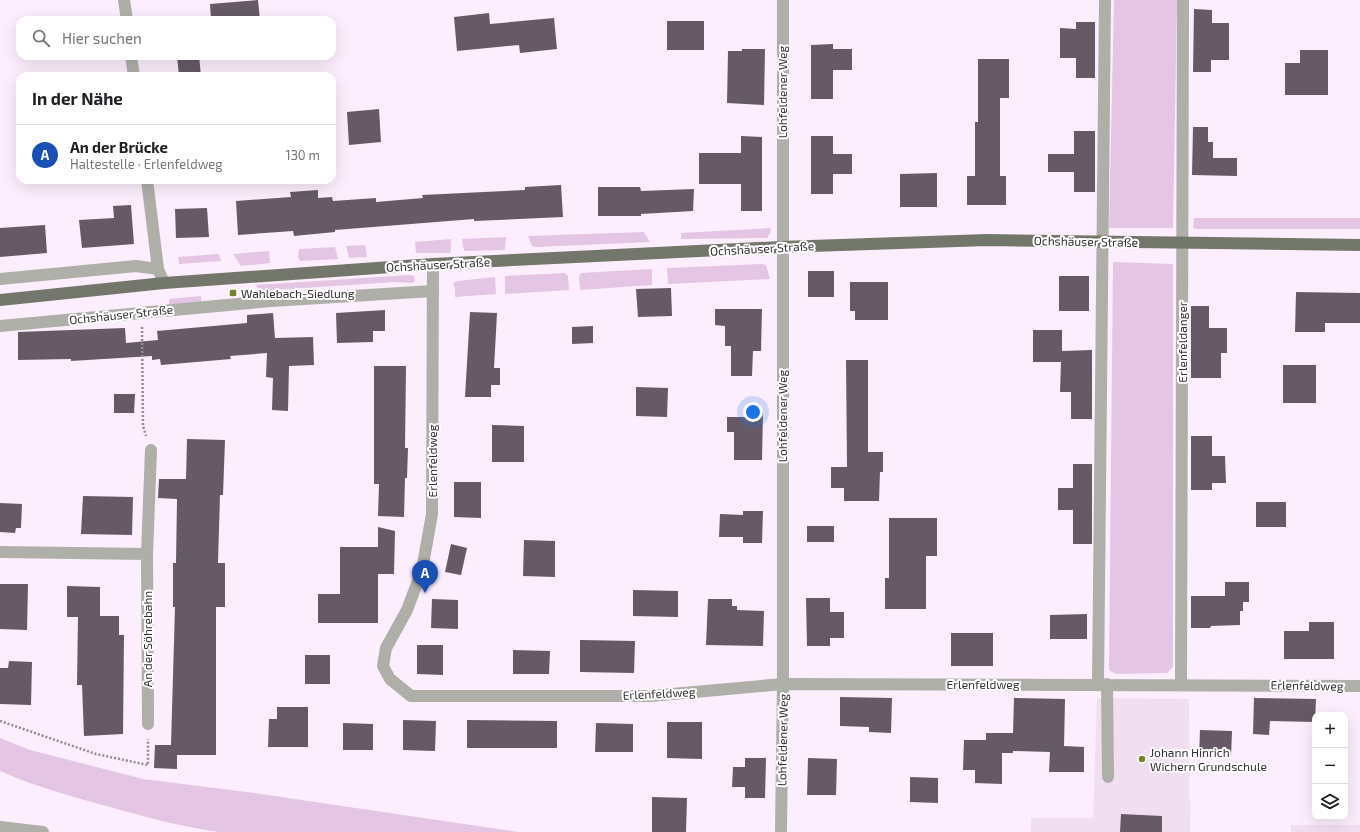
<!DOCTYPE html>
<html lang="de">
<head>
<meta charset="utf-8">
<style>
  body { margin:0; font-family:"Exo 2",sans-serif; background:#f6f6f6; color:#202124 }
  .controls { position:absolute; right:12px; bottom:12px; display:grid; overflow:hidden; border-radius:8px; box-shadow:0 4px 16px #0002 }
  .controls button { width:36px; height:36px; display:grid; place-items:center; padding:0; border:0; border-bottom:1px solid #e0e0e0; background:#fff; color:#202124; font:20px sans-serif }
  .you { position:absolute; left:753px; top:412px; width:14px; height:14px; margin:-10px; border:3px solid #fff; border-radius:50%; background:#1a73e8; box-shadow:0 0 0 6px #1a73e833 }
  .badge { display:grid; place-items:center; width:26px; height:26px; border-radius:50%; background:#728332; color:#fff; font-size:13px; font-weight:700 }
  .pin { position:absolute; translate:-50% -33px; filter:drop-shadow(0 1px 2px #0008) }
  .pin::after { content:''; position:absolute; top:21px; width:14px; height:12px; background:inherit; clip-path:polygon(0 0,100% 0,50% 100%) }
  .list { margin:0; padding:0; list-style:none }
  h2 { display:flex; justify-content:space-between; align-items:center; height:52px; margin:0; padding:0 16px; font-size:17px }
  h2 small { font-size:13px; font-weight:400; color:#757577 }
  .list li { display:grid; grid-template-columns:26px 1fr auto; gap:12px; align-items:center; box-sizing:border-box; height:60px; padding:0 16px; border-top:1px solid #e0e0e0 }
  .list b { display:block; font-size:15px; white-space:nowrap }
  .list p { margin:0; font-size:13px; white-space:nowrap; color:#757577 }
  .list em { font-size:13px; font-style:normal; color:#757577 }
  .icon { flex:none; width:22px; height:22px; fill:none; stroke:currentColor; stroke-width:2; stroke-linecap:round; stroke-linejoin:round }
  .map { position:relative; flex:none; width:1360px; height:832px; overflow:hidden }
  .search { position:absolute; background:#fff; box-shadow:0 4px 16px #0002; left:16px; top:16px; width:320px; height:44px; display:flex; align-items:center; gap:10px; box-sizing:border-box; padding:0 14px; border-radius:12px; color:#757577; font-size:15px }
  .panel { position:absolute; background:#fff; box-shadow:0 4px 16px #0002; left:16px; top:72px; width:320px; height:112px; border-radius:12px }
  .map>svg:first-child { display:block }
  .built { fill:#f1dff1 }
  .green { fill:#e4c5e4 }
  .building { fill:#655a65 }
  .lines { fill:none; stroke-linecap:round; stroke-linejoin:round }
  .path { stroke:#938a93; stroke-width:2.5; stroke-dasharray:2 2; stroke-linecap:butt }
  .minor { stroke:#adafa8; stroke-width:12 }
  .major { stroke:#73766a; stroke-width:12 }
  .poi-dot { fill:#728332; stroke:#fff; stroke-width:1.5 }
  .labels { text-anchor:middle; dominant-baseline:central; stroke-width:4; stroke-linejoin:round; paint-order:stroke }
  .street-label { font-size:12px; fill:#363136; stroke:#fff }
  .poi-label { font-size:12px; fill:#363136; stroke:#fff; text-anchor:start }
</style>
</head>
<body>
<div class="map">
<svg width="1360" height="832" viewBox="0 0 1360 832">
  <rect width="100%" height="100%" fill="#fceefc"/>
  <!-- built -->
  <g class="built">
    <polygon points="1097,698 1189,699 1190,832 1031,832 1031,818 1093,818"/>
    <rect x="1291" y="825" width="69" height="7"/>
  </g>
  <!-- green -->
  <g class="green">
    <polygon points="1114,0 1177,0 1173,228 1109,228"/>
    <polygon points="1194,218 1360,218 1360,229 1196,229 1193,228"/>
    <polygon points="771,228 770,233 767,238 681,239 681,233"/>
    <polygon points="644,232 650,242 536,247 532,246 528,236"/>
    <polygon points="506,237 505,250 464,251 462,239"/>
    <polygon points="451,239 451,249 450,253 416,253 415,242"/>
    <polygon points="365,245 367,257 349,258 346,246"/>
    <polygon points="335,247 338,259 300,261 298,256 299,249"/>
    <polygon points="269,251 270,263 241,266 233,254"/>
    <polygon points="219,254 221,261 179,264 178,257"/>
    <polygon points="1113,262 1173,264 1173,667 1167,673 1116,674 1109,670"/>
    <polygon points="762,264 766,265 770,279 668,284 667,268"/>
    <polygon points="652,269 652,285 580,290 579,277 581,273"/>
    <polygon points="565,273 568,276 569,290 505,294 505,276"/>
    <path d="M 409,275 L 414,276 L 415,281 L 412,283 L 396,282 L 273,290 C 266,293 260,291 255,285 Z"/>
    <polygon points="495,277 496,294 455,297 455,288 453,283 458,281"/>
    <polygon points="201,296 202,303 169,305 169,299"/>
    <path d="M 0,738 L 30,750 L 143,779 L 254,793 L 518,832 L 219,832 C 183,827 149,818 114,808 C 76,798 36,787 0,771 Z"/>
  </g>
  <!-- building -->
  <g class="building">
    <polygon points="258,0 260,20 211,20 210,4"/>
    <polygon points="1194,9 1212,10 1212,23 1229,23 1229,60 1211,60 1211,72 1193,72"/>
    <polygon points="489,13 490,24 554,18 557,49 520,53 519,45 457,51 454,17"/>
    <rect x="667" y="21" width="37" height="29"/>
    <polygon points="1076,22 1095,22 1095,78 1076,78 1076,58 1060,58 1060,28 1076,29"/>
    <polygon points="833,44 833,49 852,49 852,70 833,70 833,99 811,99 811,45"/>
    <polygon points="742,49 765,49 764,105 727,103 728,51 742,51"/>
    <polygon points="1300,50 1328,50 1328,95 1285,95 1285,63 1300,63"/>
    <polygon points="177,56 199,56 201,76 179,76"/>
    <polygon points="978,59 1009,59 1009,98 1000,98 1000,176 1006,176 1006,205 967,205 967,176 975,176 975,122 978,122"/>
    <polygon points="379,109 381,142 349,145 347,112"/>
    <polygon points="1193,127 1208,127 1208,142 1213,142 1213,158 1237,158 1237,176 1192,175"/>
    <polygon points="1074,131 1095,131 1095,192 1074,192 1074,172 1048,172 1048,154 1074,154"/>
    <polygon points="741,136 762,137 762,211 741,211 741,184 699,184 699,153 741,153"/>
    <polygon points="811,136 833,136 833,154 852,154 852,174 833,174 833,194 811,194"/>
    <polygon points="937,173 937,207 900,207 900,174"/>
    <polygon points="561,185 563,217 474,221 474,219 335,230 335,232 294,236 293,231 238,235 236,201 291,197 290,192 318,190 318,198 332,197 333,201 376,198 376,202 423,198 422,195 525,190 525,187"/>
    <polygon points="598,187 640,187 641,191 694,189 693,211 641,214 641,216 598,216"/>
    <polygon points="131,205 134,244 82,248 79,220 114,218 113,206"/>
    <polygon points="207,208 209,237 176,238 175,209"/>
    <polygon points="45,225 47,253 0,257 0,228"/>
    <rect x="808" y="271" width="26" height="26"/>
    <rect x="1059" y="276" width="30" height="35"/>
    <polygon points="850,282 888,282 888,320 855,320 855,311 850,311"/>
    <polygon points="671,288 672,316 638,317 636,289"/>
    <polygon points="1296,292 1360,293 1360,323 1325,323 1325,332 1295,332"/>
    <polygon points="1191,306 1209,306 1209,328 1227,328 1227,353 1221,353 1221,378 1191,378"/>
    <polygon points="715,309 762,309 761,351 753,351 752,376 731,376 731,346 725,346 725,326 715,325"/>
    <polygon points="385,310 385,331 373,331 373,342 337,343 336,313"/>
    <polygon points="470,312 497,313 494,368 500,368 500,385 491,385 491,397 465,397"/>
    <polygon points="273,313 275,338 313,337 314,365 289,366 288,411 272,410 273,378 266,377 267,353 230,356 231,359 161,365 160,359 152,360 152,356 71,361 71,359 18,360 18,332 125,328 126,343 158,340 157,331 247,323 247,315"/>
    <polygon points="593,326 593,343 572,344 572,327"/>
    <polygon points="1033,330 1062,330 1062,351 1092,350 1092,419 1071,419 1071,392 1060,392 1061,362 1033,362"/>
    <polygon points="846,360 868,360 868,452 883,452 883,472 880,472 879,501 844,501 844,488 831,488 831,467 847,467"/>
    <rect x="1283" y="365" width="33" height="38"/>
    <polygon points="374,366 406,366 405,448 408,448 407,478 405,478 404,517 378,516 379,484 374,484"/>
    <polygon points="636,387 668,388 667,417 636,416"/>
    <polygon points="114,394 135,394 134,413 114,413"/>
    <polygon points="745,411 763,411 762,460 734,460 734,432 727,432 727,417 745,417"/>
    <polygon points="492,425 524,426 524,462 492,462"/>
    <polygon points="1191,436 1212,436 1212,456 1225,456 1226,483 1212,483 1212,490 1191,490"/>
    <polygon points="187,439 225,440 223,495 220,495 218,563 225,563 225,607 216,607 216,755 177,755 177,769 154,768 155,745 171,745 175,607 173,607 173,563 176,563 177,499 158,498 159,479 186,479"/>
    <polygon points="1073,464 1092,464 1092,544 1073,544 1073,510 1058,510 1058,488 1073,488"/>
    <polygon points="454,482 481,482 481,518 454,517"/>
    <polygon points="83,496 133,497 132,535 81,534"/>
    <rect x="1256" y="502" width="30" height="25"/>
    <polygon points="0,503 22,504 21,528 16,528 15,533 0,532"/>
    <polygon points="743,511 763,511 762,543 743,543 743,537 719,537 720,514 743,515"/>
    <polygon points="889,518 937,518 937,556 926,556 926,609 885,609 885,578 889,578"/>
    <rect x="807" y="526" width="27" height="16"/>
    <polygon points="378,527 395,531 394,574 378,574 378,623 318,623 318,594 340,594 340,547 378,547"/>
    <polygon points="524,540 555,541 555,577 523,576"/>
    <polygon points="451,544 467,548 461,575 445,572"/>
    <polygon points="1225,582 1249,582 1249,602 1243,602 1243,611 1240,611 1240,625 1211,626 1210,628 1191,628 1191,596 1225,596"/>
    <polygon points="0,584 28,584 27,630 0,629"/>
    <polygon points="67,586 100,587 100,616 119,616 119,635 124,635 123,734 84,736 82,685 77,685 78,617 67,617"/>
    <polygon points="633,590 678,591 678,617 633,616"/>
    <polygon points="806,598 830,598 830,612 844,612 844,638 830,638 830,646 807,646"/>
    <polygon points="432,599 458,600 458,629 431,628"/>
    <polygon points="708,599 732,599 732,606 737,606 737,610 764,611 763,646 706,645"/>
    <polygon points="1087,614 1087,639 1050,639 1050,615"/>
    <polygon points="1309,622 1334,622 1334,659 1284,659 1284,631 1309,631"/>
    <rect x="951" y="633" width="42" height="33"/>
    <polygon points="580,640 635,641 634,673 580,672"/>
    <polygon points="417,645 443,645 443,675 417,674"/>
    <polygon points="513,650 550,651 549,674 513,674"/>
    <rect x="305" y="655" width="25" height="29"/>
    <polygon points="9,661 32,662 31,705 0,704 0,668 8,668"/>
    <polygon points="840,697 892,698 891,733 869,732 869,727 840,726"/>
    <polygon points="1014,698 1065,699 1064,746 1084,747 1084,772 1049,772 1050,752 1013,751 1013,753 1002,753 1002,784 975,783 975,770 963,770 964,740 986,740 986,733 1013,733"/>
    <polygon points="1254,698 1316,699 1315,722 1270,721 1269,735 1253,734"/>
    <polygon points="277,707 308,707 308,747 268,747 269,719 277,719"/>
    <polygon points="403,720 436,721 435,751 403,750"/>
    <polygon points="467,720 557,721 557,748 467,748"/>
    <polygon points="667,722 702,722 702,759 667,758"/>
    <polygon points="343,723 373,724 373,750 343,750"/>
    <polygon points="596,723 633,724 633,752 595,752"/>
    <polygon points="1200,730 1232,731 1231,757 1199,757"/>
    <polygon points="745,758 766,758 765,798 745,798 745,787 732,787 733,767 745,767"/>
    <polygon points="808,758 837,759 836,795 807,795"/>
    <polygon points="910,777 938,778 938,803 910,802"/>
    <polygon points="652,797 687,798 686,832 652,832"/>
    <polygon points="1121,814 1162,816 1162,832 1120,832"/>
  </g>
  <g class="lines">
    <!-- path -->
    <g class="path">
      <polyline points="142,327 143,426 146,436"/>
      <polyline points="0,721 96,754 148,765 148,739"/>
    </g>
    <!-- minor -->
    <g class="minor">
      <polyline points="124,0 127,20"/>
      <polyline points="131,56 134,76"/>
      <polyline points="147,180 158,269"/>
      <polyline points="433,264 432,514 422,570 407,610 386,648 383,666 390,679 411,696 650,696 783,684 1360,686"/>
      <polyline points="0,279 136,266 158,269 164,283"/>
      <polyline points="0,326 271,301 433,291"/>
      <polyline points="0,552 147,554 148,724"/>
      <polyline points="147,554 151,450"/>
      <polyline points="1098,684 1105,0"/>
      <polyline points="1107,684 1108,777"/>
      <polyline points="1181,684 1183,0"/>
      <polyline points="0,827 43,832"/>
      <polyline points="781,832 783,684 783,0"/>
    </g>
    <!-- major -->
    <polyline class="major" points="0,300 164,283 433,264 782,247 987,240 1360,245"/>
  </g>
  <!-- markers -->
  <g class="poi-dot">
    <rect x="229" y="289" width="8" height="8" rx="2"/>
    <circle cx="1142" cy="759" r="4"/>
  </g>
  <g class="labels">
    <!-- street labels -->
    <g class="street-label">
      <text transform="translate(782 92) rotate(-90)">Lohfeldener Weg</text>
      <text transform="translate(1086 241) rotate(1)">Ochshäuser Straße</text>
      <text transform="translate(762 248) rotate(-3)">Ochshäuser Straße</text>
      <text transform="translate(438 264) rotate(-3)">Ochshäuser Straße</text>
      <text transform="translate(121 314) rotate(-6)">Ochshäuser Straße</text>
      <text transform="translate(1182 342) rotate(-90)">Erlenfeldanger</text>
      <text transform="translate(782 416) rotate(-90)">Lohfeldener Weg</text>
      <text transform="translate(432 461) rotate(-90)">Erlenfeldweg</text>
      <text transform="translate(147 639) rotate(-90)">An der Söhrebahn</text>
      <text x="983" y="684">Erlenfeldweg</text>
      <text transform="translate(1307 685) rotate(1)">Erlenfeldweg</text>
      <text transform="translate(659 693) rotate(-3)">Erlenfeldweg</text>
      <text transform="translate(782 740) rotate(-89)">Lohfeldener Weg</text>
    </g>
    <!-- poi labels -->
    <g class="poi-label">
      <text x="241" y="293">Wahlebach-Siedlung</text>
      <text x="1150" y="752">Johann Hinrich<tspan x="1150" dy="14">Wichern Grundschule</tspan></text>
    </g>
  </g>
</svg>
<div class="controls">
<button>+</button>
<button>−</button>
<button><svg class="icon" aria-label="layers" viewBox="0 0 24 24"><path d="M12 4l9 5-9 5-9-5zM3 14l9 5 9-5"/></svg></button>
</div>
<div class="you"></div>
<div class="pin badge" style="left:425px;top:593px;background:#1a4fb4">A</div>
<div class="search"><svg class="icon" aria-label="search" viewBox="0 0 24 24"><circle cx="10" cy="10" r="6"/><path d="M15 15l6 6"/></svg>Hier suchen</div>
<section class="panel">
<h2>In der Nähe<small></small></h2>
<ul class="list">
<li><span class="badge" style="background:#1a4fb4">A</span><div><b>An der Brücke</b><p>Haltestelle · Erlenfeldweg</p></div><em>130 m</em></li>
</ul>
</section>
</div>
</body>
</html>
